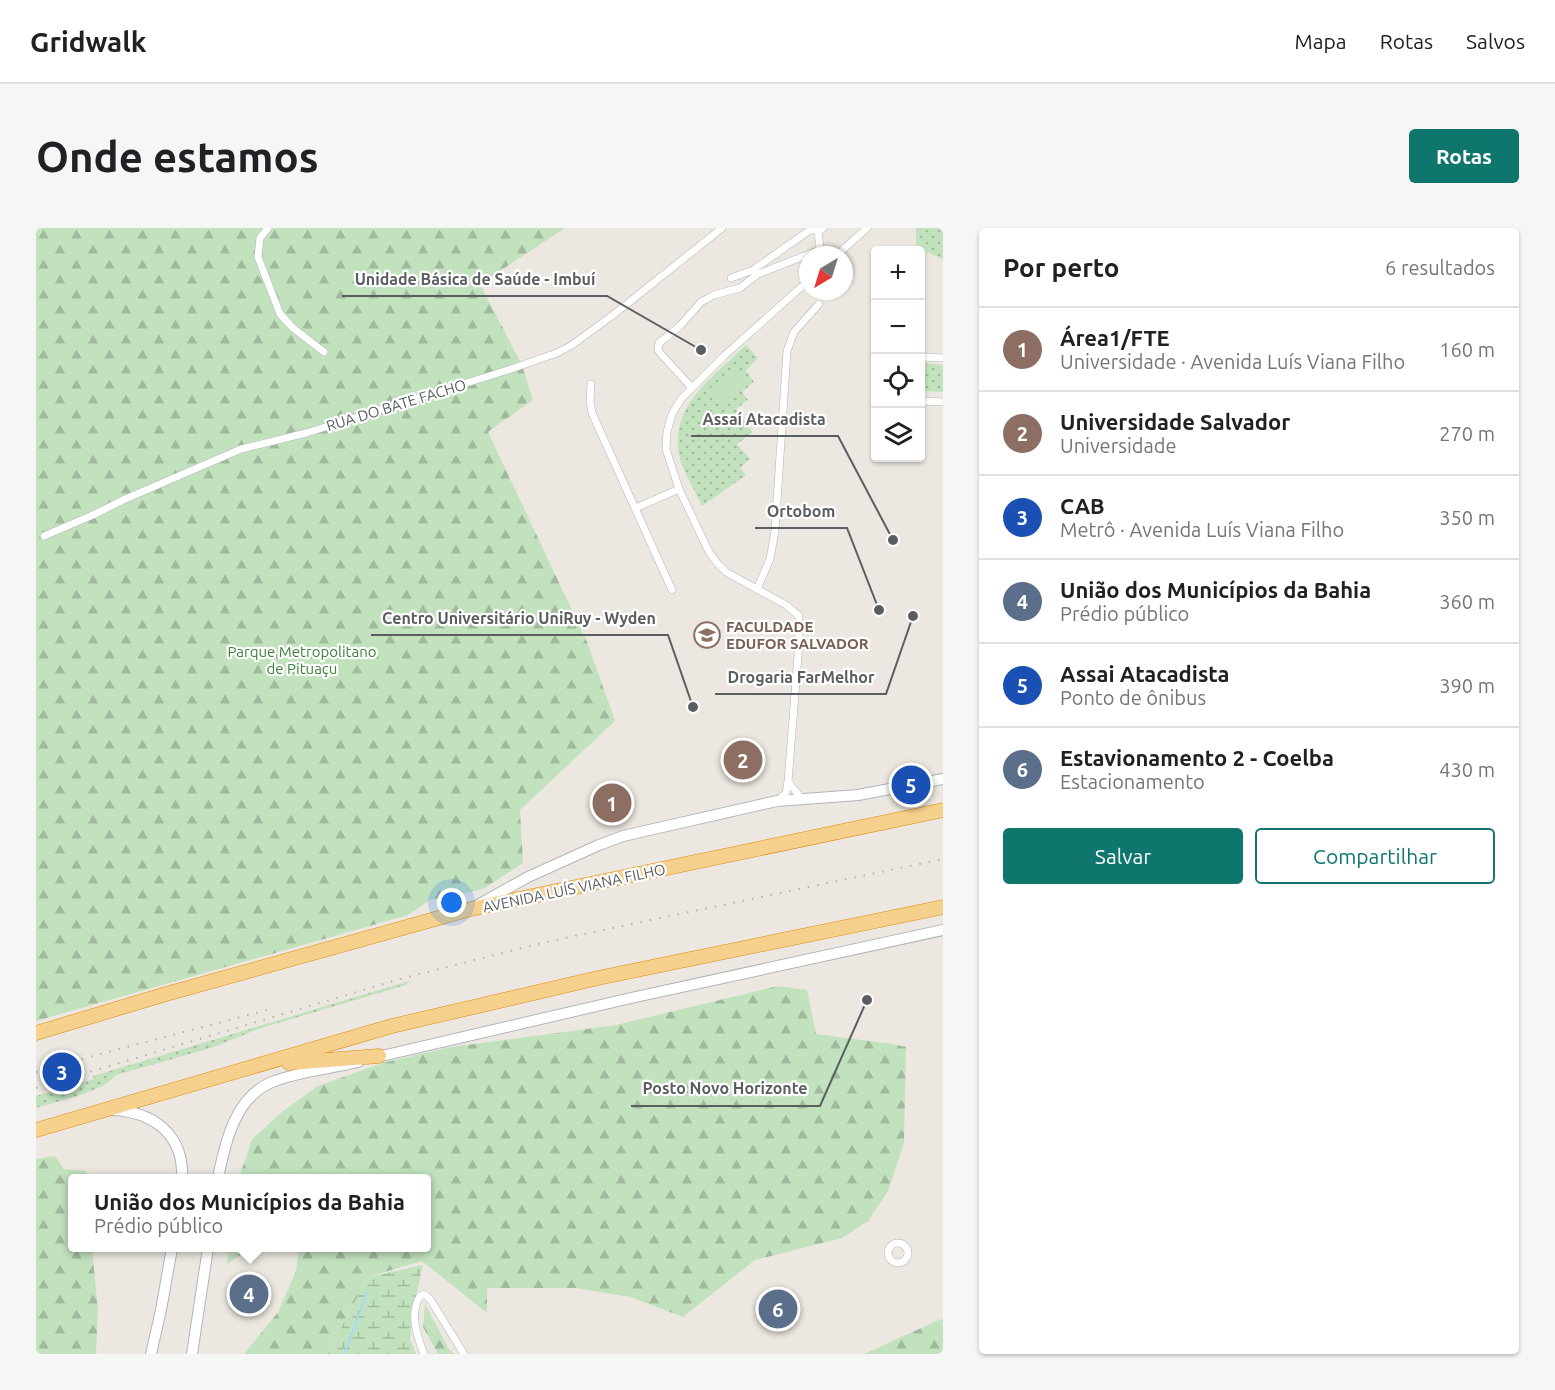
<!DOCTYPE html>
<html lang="pt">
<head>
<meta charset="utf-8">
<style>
  body { margin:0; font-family:Ubuntu,sans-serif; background:#f6f6f6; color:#202124 }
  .controls { position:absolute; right:18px; top:18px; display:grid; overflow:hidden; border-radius:6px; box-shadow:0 2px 4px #0004 }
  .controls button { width:54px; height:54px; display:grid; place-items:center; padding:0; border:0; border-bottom:2px solid #e0e0e0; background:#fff; color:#202124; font:30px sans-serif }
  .compass { position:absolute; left:763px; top:18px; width:54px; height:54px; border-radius:50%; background:#fff; box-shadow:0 2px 4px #0004; rotate:218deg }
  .you { position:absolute; left:416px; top:675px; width:21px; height:21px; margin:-15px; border:4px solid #fff; border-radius:50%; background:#1a73e8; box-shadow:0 0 0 9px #1a73e833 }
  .badge { display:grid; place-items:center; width:39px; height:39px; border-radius:50%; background:#0f766e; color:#fff; font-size:20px; font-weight:700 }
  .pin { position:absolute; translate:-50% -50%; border:3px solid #fff; box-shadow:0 2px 6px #0006 }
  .popup { position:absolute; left:32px; top:946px; width:363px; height:78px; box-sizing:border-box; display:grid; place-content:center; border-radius:6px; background:#fff; filter:drop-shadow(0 2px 4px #0005); font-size:20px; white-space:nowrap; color:#757577 }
  .popup b { font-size:22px; color:#202124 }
  .popup::after { content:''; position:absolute; left:50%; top:100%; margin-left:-12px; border:12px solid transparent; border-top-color:#fff }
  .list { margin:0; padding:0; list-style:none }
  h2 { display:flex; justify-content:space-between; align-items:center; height:78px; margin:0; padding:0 24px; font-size:26px }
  h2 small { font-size:20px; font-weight:400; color:#757577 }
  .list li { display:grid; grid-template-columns:39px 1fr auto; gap:18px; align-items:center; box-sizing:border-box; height:84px; padding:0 24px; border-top:2px solid #e0e0e0 }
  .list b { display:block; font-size:22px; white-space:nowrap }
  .list p { margin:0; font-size:20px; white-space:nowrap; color:#757577 }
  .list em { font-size:20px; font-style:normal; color:#757577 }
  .actions { display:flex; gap:12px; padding:18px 24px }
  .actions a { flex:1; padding:14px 0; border:2px solid #0f766e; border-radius:6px; text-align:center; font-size:21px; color:#0f766e }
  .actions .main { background:#0f766e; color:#fff }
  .icon { flex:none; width:33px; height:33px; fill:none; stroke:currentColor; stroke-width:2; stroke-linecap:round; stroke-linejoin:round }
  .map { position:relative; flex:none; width:907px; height:1126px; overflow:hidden; border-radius:6px }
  header { display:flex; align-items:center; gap:36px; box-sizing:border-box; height:84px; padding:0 30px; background:#fff; border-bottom:2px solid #e0e0e0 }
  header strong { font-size:28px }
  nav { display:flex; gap:33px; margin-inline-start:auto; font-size:21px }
  .intro { display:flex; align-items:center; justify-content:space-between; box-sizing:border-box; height:144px; padding:0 36px }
  h1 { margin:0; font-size:42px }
  .button { padding:15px 27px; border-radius:6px; background:#0f766e; color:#fff; font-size:21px; font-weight:700 }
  main { display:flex; gap:36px; padding:0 36px }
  aside { flex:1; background:#fff; border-radius:6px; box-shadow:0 2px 4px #0004 }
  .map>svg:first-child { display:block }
  .green { fill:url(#green-dots) }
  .forest { fill:url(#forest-firs) }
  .wetland { fill:url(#wetland-marsh) }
  .pitch { fill:#c2e2be }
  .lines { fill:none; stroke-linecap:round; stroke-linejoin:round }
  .stream { stroke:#a3dcfa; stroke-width:2 }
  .street-casing { stroke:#b2b4b8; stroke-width:8 }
  .secondary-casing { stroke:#b1b5b8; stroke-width:12 }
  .highway-casing { stroke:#e0890d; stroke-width:15 }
  .street { stroke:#fff; stroke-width:7 }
  .secondary { stroke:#fff; stroke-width:10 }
  .highway { stroke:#f6d18d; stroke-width:14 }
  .rail { stroke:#b0b1b1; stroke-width:2; stroke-dasharray:1.5 8; stroke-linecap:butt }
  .labels { text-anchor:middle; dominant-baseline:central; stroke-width:4.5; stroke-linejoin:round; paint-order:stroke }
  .street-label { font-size:15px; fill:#5a5e61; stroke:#fff }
  .education-label { font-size:15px; font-weight:bold; fill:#785e54; stroke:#fff; text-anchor:start }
  .park-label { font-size:15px; fill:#3c8139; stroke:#fff }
  .leader { fill:none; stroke:#5a5e61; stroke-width:2 }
  .callout-dot { fill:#5a5e61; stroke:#fff; stroke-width:2 }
  .callout-label { font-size:16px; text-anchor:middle; font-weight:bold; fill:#5a5e61; stroke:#fff; stroke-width:4.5; stroke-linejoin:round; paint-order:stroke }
</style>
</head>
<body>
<header>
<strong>Gridwalk</strong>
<nav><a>Mapa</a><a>Rotas</a><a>Salvos</a></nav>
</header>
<div class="intro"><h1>Onde estamos</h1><a class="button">Rotas</a></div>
<main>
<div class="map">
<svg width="907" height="1126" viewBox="0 0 907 1126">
  <defs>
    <pattern id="green-dots" width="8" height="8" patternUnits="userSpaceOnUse" patternTransform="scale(1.5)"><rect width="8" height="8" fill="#c2e2be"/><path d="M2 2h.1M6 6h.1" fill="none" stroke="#a1ba9e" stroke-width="1.8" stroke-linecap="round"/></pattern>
    <pattern id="forest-firs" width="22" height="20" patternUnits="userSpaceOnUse" patternTransform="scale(1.5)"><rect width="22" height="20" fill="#c2e2be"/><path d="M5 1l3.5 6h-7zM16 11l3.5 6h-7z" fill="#a1ba9e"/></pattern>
    <pattern id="wetland-marsh" width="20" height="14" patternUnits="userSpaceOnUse" patternTransform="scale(1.5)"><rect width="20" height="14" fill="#c2e2be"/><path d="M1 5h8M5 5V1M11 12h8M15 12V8" fill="none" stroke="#a1ba9e"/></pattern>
  </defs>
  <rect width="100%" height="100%" fill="#ece8e1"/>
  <!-- green -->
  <g class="green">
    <polygon points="880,0 907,0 907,31 880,20"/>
    <path d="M 710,117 L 722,130 L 710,142 L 718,154 L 706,164 L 712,172 L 700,181 L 717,204 L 701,216 L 714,231 L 704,240 L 710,247 L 666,278 C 659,263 649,247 644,231 C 631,179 677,149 710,117 Z"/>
    <polygon points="885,135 907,137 907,164 885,163"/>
    <path d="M 373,753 L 370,757 L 225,800 L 175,820 L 80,847 C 68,864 21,873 0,880 L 0,868 L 58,851 L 57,848 Z"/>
  </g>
  <!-- forest -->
  <g class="forest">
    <polygon points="0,0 529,0 444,56 486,137 497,172 452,204 552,416 579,493 484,582 487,635 447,661 394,672 372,687 0,793"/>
    <polygon points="742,758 771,762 780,806 857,816 870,819 868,915 852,963 832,993 806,1010 719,1032 647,1089 594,1069 539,1060 451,1060 451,1085 386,1033 332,1049 291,1126 208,1126 242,1084 260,1043 263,1020 390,1020 390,950 203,950 216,911 246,884 280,859 346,835 415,819 580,797"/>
    <polygon points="19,928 28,941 50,943 50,950 36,950 36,1020 56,1020 62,1082 60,1126 0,1126 0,931"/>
    <polygon points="193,1020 215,1020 191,1036"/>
    <polygon points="389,1076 412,1120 418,1126 402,1126 387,1099"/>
    <polygon points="905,1091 907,1092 907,1126 828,1126"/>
  </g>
  <!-- wetland -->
  <polygon class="wetland" points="387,1037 377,1082 374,1111 380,1126 291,1126 332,1049"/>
  <!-- pitch -->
  <polygon class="pitch" points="701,139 712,154 685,175 674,160"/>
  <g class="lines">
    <!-- stream -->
    <polyline class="stream" points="308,1126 332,1063"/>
    <!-- street casing -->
    <g class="street-casing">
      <g id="street">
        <polyline points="232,0 224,10 222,29 244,86 257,100 288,124"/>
        <polyline points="801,27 831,0"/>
        <polyline points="695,50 717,42 774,2 784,2"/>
        <polyline points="885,129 907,130"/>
        <polyline points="555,156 554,173 556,185 636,362"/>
        <polyline points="656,160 625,126 622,122 623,115 644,98 665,74 678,67 704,60 722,46 781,23 784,18 782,5 787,0"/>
        <polyline points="885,173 907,174"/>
        <polyline points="600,280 643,261"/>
        <polyline points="8,308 57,287 87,272 205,221 270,205 469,143 521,125 536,117 577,87 686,0"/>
        <polyline points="721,361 734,331 739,303 751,123 758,104 783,76"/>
        <polyline points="752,554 766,571"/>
        <polyline points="741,573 750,565 752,554 763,415 763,388 750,377 690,344 681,335 673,324 643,261 630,221 631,204 636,186 645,171 689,127 772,53"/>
        <circle cx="862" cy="1025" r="10"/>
        <path d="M 388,1126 C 381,1108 373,1086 384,1068 L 388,1066 L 394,1071 L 428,1126"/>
      </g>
    </g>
    <!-- secondary casing -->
    <g class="secondary-casing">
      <g id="secondary">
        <polyline points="440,678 492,649 563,617 587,608 741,573 822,567 907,551"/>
        <polyline points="337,830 595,770 907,702"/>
        <path d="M 77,882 C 118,884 148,907 146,950"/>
        <path d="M 182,950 C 189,915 199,869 236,854 C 263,843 294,841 322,834"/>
        <polyline points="115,1126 125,1082 136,1020"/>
        <polyline points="156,1126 172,1020"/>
      </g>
    </g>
    <!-- highway casing -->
    <g class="highway-casing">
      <g id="highway">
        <polyline points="0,805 130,766 435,681 907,582"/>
        <polyline points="253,835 343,828"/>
        <polyline points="0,902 356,798 562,750 907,679"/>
      </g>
    </g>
    <!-- street -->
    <use href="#street" class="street"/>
    <!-- secondary -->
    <use href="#secondary" class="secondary"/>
    <!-- highway -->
    <use href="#highway" class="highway"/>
    <!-- rail -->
    <g class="rail">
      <polyline points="0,844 53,829 235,781"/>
      <polyline points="0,860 364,751 510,714 907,631"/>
    </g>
  </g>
  <!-- icons -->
  <defs>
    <g id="university-ring" transform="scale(1.35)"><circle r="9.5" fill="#fff" stroke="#8d6e63" stroke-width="1.5"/><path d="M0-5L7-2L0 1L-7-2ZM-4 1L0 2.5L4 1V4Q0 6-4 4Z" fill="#8d6e63"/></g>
  </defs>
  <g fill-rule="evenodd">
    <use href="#university-ring" x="671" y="407"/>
  </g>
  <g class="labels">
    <!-- street labels -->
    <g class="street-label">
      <text transform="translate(360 177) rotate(-17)">RUA DO BATE FACHO</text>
      <text transform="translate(538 660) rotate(-12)">AVENIDA LUÍS VIANA FILHO</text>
    </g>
    <!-- education labels -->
    <g class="education-label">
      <text x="690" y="398">FACULDADE<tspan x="690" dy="17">EDUFOR SALVADOR</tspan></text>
    </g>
    <!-- park labels -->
    <g class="park-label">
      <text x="266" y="423">Parque Metropolitano<tspan x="266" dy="17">de Pituaçu</tspan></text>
    </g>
  </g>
  <!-- callouts -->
  <path class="leader" d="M665 122L571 68H306M857 312L802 208H655M843 382L811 300H719M657 479L632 407H335M877 388L850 466H679M831 772L784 878H595"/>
  <g class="callout-dot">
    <circle cx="665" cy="122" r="6"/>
    <circle cx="857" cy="312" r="6"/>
    <circle cx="843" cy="382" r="6"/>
    <circle cx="657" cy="479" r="6"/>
    <circle cx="877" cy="388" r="6"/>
    <circle cx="831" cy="772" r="6"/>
  </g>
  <g class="callout-label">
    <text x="439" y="57">Unidade Básica de Saúde - Imbuí</text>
    <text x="728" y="197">Assaí Atacadista</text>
    <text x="765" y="289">Ortobom</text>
    <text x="483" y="396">Centro Universitário UniRuy - Wyden</text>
    <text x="765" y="455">Drogaria FarMelhor</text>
    <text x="689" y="866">Posto Novo Horizonte</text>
  </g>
</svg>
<div class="controls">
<button>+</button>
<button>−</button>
<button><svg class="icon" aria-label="locate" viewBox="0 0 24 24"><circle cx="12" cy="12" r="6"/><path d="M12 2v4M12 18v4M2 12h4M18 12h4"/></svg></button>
<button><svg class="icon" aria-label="layers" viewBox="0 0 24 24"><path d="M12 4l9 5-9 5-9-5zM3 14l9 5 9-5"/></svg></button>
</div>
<svg class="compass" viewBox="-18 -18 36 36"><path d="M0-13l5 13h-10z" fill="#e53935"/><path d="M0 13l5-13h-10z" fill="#757577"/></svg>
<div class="you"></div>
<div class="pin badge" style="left:576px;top:575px;background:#8d6e63">1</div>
<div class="pin badge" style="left:707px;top:532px;background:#8d6e63">2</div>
<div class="pin badge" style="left:26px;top:844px;background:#1a4fb4">3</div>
<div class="pin badge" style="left:213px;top:1066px;background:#5c6f8a">4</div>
<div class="popup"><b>União dos Municípios da Bahia</b>Prédio público</div>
<div class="pin badge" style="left:875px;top:557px;background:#1a4fb4">5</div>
<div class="pin badge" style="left:742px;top:1081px;background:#5c6f8a">6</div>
</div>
<aside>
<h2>Por perto<small>6 resultados</small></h2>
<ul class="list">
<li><span class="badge" style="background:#8d6e63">1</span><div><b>Área1/FTE</b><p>Universidade · Avenida Luís Viana Filho</p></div><em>160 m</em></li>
<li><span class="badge" style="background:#8d6e63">2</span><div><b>Universidade Salvador</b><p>Universidade</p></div><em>270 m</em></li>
<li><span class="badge" style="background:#1a4fb4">3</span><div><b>CAB</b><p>Metrô · Avenida Luís Viana Filho</p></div><em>350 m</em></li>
<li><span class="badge" style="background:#5c6f8a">4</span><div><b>União dos Municípios da Bahia</b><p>Prédio público</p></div><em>360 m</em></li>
<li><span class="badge" style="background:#1a4fb4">5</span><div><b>Assai Atacadista</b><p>Ponto de ônibus</p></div><em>390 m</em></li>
<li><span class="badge" style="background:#5c6f8a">6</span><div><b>Estavionamento 2 - Coelba</b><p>Estacionamento</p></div><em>430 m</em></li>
</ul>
<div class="actions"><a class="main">Salvar</a><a>Compartilhar</a></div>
</aside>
</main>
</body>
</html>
